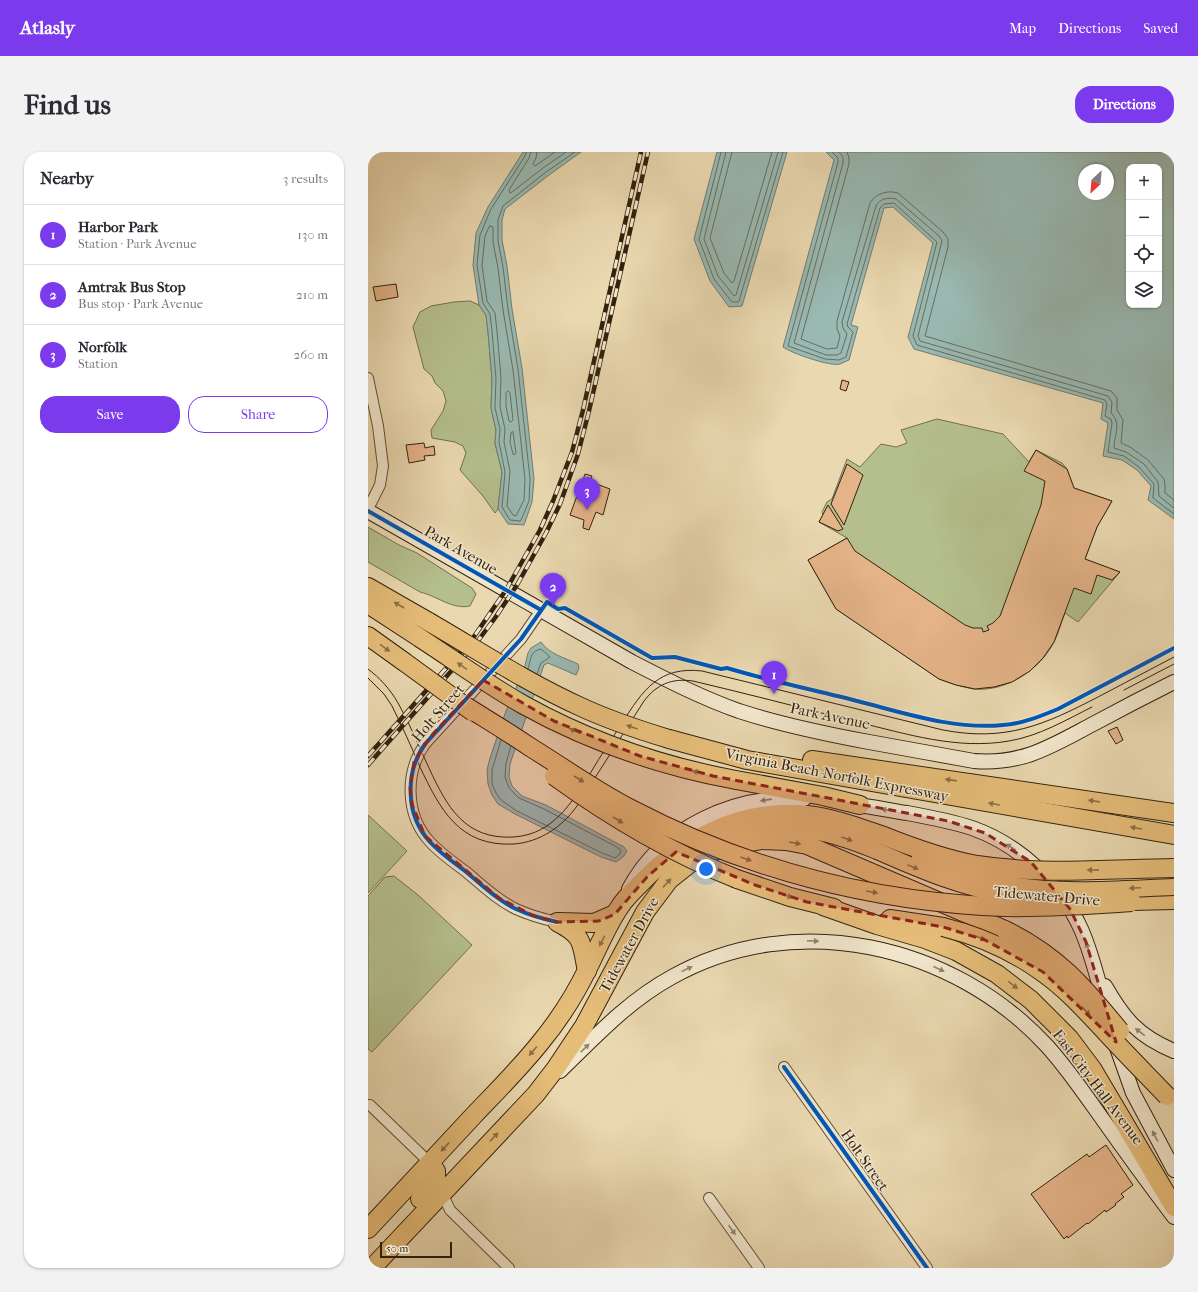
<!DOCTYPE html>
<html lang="en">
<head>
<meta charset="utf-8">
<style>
  body { margin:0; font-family:"IM FELL French Canon",serif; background:#f2f2f3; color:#2b2b33 }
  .controls { position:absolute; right:12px; top:12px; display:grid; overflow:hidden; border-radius:8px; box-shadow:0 1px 3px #0004 }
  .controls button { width:36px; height:36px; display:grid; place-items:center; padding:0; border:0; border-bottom:1px solid #e1e1e2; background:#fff; color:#2b2b33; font:20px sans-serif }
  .compass { position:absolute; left:710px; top:12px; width:36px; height:36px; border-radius:50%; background:#fff; box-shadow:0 1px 3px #0004; rotate:206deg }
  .scale { position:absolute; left:12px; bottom:10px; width:72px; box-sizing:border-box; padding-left:4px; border:2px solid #33220f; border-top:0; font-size:11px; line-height:14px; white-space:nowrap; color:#33220f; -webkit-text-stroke:3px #f1e6cc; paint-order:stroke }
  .you { position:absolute; left:338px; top:717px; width:14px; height:14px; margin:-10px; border:3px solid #fff; border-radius:50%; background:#1a73e8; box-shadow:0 0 0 6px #1a73e833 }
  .badge { display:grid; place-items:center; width:26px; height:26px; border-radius:50%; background:#7c3aed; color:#fff; font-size:13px; font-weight:700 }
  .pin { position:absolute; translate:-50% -33px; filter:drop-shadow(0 1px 2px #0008) }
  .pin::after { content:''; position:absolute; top:21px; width:14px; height:12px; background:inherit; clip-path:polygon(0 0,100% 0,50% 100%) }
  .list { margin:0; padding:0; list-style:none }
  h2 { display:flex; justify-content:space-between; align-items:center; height:52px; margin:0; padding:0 16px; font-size:17px }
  h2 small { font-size:13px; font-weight:400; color:#7c7c81 }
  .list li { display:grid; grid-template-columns:26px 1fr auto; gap:12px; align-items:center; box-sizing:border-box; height:60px; padding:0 16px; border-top:1px solid #e1e1e2 }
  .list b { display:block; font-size:15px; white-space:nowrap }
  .list p { margin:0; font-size:13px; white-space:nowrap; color:#7c7c81 }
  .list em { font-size:13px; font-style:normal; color:#7c7c81 }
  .actions { display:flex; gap:8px; padding:12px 16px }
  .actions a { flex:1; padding:9px 0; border:1px solid #7c3aed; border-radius:16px; text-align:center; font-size:14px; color:#7c3aed }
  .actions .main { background:#7c3aed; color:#fff }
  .icon { flex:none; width:22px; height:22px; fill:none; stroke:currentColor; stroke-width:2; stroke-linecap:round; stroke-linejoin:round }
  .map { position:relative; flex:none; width:806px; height:1116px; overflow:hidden; border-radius:16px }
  header { display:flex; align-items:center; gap:24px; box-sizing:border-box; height:56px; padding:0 20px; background:#7c3aed; color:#fff }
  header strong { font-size:19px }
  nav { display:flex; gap:22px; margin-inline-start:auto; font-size:14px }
  .intro { display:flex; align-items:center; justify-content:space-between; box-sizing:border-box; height:96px; padding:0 24px }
  h1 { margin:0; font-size:28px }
  .button { padding:10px 18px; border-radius:16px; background:#7c3aed; color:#fff; font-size:14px; font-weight:700 }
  main { display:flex; gap:24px; padding:0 24px }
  aside { flex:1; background:#fff; border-radius:16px; box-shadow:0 1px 3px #0004 }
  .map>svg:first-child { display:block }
  .green { fill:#b4bf8d; stroke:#74704e }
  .water { fill:#99b9b2; stroke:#707d71; fill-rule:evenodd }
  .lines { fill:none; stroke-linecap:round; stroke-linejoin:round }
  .shore { stroke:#666e60; stroke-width:1 }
  .building { fill:#e4b388; stroke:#33220f }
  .street-casing { stroke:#615037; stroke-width:12 }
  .secondary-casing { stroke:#33220f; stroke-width:16 }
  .primary-casing { stroke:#33220f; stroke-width:18 }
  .highway-casing { stroke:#33220f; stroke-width:20 }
  .street { stroke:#f1e6cc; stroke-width:10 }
  .secondary { stroke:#f1e6cc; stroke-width:14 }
  .primary { stroke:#e5bc78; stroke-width:16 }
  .highway { stroke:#e5bc78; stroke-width:18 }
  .tram { stroke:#33220f; stroke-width:1 }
  .rail-casing { stroke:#33220f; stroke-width:4.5 }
  .rail { stroke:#f1e6cc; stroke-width:3; stroke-dasharray:9; stroke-linecap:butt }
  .primary-bridge-casing { stroke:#33220f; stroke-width:18; stroke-linecap:butt }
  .highway-bridge-casing { stroke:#33220f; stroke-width:20; stroke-linecap:butt }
  .primary-bridge { stroke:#e5bc78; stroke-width:16 }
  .highway-bridge { stroke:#e5bc78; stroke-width:18 }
  .cycleway-casing { stroke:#f1e6cc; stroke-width:6 }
  .cycleway { stroke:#0057b8; stroke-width:4 }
  .oneway { fill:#8c6f44 }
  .oneway2 { fill:#92846e }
  .marked { fill:#8f2418; fill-opacity:0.2; stroke:#8f2418; stroke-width:3; stroke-dasharray:8 5; stroke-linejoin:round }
  .labels { text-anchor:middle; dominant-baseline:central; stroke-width:3; stroke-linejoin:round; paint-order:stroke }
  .street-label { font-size:15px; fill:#33220f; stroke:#f1e6cc }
</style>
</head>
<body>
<header>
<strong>Atlasly</strong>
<nav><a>Map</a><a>Directions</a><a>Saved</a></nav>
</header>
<div class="intro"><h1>Find us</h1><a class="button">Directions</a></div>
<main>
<aside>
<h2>Nearby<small>3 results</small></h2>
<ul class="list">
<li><span class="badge">1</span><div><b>Harbor Park</b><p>Station · Park Avenue</p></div><em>130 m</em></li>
<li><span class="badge">2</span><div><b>Amtrak Bus Stop</b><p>Bus stop · Park Avenue</p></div><em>210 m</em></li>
<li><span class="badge">3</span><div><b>Norfolk</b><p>Station</p></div><em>260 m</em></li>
</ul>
<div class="actions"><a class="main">Save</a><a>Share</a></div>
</aside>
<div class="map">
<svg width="806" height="1116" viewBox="0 0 806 1116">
  <rect width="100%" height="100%" fill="#ead8b0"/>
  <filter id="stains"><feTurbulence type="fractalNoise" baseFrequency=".005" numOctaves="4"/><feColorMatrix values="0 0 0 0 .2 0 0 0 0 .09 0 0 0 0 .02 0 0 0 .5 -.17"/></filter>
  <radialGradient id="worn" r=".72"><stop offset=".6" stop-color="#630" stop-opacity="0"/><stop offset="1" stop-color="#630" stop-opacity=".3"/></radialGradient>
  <!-- green -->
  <g class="green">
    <polygon points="102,149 111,153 118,163 120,180 124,227 123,256 128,278 127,291 134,320 130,357 127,361 115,344 92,318 98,301 95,294 87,290 64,286 63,278 75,259 78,249 75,239 67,231 64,224 56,217 45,175 52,160 63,154 86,150"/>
    <path d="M 569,267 L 635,282 L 661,310 L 668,298 L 694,311 L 699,317 L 706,336 L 744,349 L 729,375 L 717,407 L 752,420 L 710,470 L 697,461 C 693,470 691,481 686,490 C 672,518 638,540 606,537 C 593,535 582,531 571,527 L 468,457 L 440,408 L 479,386 L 451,370 L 455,363 L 454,360 L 459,350 L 464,347 L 479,307 L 492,315 L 513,292 L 528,295 L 539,291 L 533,278 Z"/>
    <path d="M 0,375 L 31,393 L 49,401 L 104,436 L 108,442 L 102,454 C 85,458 69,444 52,440 L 0,410 Z"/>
    <polygon points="0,663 39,699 0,741"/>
    <polygon points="26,724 50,743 104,793 4,900 0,897 0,744 17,725"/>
  </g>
  <!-- water -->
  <g class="water">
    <polygon points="155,0 213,0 181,23 137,57 134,68 134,88 139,114 144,157 154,216 166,327 164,350 156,373 140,372 130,357 134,320 127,291 128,278 123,256 124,227 120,180 118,163 111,153 105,113 108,81 120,55"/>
    <polygon points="349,0 419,0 374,154 361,155 342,129 326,87"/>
    <path d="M 458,0 L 806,0 L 806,367 L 780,348 L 783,334 L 769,318 L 754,308 L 735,304 L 740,271 L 733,267 L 735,251 L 546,197 L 540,185 L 565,91 L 525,55 L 516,56 L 483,173 L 490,175 L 481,208 C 478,209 475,211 472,212 C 463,215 423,201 415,195 L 466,8 ZM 761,15 L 791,15 L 791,153 L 761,153 ZM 716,18 L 740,18 L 740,42 L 716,42 Z"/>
    <path d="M 173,490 C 181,502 197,506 210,512 L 211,516 L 208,523 L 180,511 L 176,513 L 142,612 L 141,625 L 144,634 L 154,644 L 178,653 L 256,695 L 259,699 L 255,705 L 248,710 L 233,705 L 147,662 L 130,652 L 124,643 L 120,632 L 119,618 L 122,606 L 138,559 L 156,518 L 160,501 L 163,496 Z"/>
  </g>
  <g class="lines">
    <!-- shore -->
    <g class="shore">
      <polyline points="158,0 157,4 123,57 112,83 109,113 115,151 122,162 124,179 128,227 127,256 132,277 131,290 137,320 134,355 142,368 152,369 153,368 161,349 162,327 150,217 140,157 135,115 130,89 130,68 135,54 178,20 207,0"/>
      <polyline points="163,0 161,6 141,38 142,41 144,40 175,16 198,0"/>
      <polyline points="169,0 168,6 165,12 167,14 187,0"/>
      <polyline points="353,0 331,87 346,127 364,150 370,150 371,149 415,0"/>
      <polyline points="358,0 336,87 350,124 366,144 368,143 410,0"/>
      <polyline points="364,0 342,86 356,121 364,131 366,129 404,0"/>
      <polyline points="464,0 470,6 470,10 420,194 457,207 471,208 478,205 485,180 480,175 479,172 512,56 516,52 526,51 569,90 545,184 549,193 737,248 739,252 737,264 743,267 744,271 740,300 756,304 771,315 786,332 785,346 806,362"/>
      <path d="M 471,0 L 475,5 L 475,11 L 426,191 L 458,203 L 469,203 L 473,201 L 479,182 L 475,176 L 474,170 L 508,54 C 511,47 520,45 528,47 L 571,84 L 574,89 L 550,184 L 552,189 L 740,244 L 744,250 L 743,261 C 754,271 746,284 746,296 L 758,300 L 776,312 L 790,330 L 791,344 L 806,356"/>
      <path d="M 479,0 L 481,6 L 481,12 L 433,187 L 459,197 L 469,196 L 472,184 L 469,177 L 469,169 L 502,51 C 508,41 520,38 530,41 L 575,80 L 580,87 L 580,95 L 557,184 L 743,239 L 749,246 L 749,258 L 755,268 L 753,291 L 762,295 L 780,308 L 796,327 L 797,333 L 797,341 L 806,348"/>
      <polygon points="122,74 125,75 125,90 130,116 135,158 145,218 157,327 156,348 148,364 145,363 139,354 142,319 136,290 137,277 132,255 133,226 129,179 127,161 119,149 114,113 117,84"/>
      <polygon points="140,239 142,241 145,268 143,270 141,269 138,254 138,241"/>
      <polygon points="145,280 148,301 146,303 145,302 142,290 143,281"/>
      <path d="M 160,517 C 163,507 162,499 173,497 L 182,505 L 173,511 L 169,522"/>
      <polyline points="133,588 124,618 124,632 128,641 133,648 149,659 234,701 247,706 252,702 253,698 247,694 176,657 151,646 141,636 137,625 138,611 143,594"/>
    </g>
  </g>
  <!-- building -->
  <g class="building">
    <polygon points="28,132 30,145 8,149 5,135"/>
    <polygon points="474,228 481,230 478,239 472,237"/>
    <polygon points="56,291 57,296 66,294 67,303 56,304 57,308 41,311 38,293"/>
    <polygon points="668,298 699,317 706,336 744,349 729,375 717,407 752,420 744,428 729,423 723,442 706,436 686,490 675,506 662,519 644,530 626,535 607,537 588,533 571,527 468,457 440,408 479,386 487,399 597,473 605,476 614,476 615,480 621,478 619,474 625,471 632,464 673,353 677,329 656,319"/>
    <polygon points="479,312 495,323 476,373 463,352"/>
    <polygon points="217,322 224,324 219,340 222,342 226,331 242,337 235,363 228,360 221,378 215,376 216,368 202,363"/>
    <polygon points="460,353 475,377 470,379 451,370"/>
    <polygon points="749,575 755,588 748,592 740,579"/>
    <polygon points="738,993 765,1033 753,1042 756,1045 747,1052 748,1053 738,1060 737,1058 720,1072 719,1071 700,1086 699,1084 696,1087 663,1042 719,1002 721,1005"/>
  </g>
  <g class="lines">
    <!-- street casing -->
    <g class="street-casing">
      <g id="street">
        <polyline points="0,226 10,274 15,314 12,333 0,357"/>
        <path d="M 173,458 L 153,487 L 57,592 C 37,620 37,663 62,690 C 72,701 85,710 97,719 C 113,732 129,748 148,757 C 161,763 175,767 189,770"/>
        <polyline points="416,915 559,1116"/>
        <polyline points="0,953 2,953 62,1011"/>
        <polyline points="74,1041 82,1058 141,1116"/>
        <polyline points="341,1046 391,1116"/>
      </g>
    </g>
    <!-- secondary casing -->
    <g class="secondary-casing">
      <g id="secondary">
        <path d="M 0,359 L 264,510 C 299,528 334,546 371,559 C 414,573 458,582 501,590 C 536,596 571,603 606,609 C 656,613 685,593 727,571 C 753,557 780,543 806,530"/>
        <path d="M 482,652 C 501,654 520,658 539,661 C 561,665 583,669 604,676 C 652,693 692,731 713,777 C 725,804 731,833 739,861"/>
        <path d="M 261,737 C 294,675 368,642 436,647"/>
        <path d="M 737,834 C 756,867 770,884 806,899"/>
        <polyline points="748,893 765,941 806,1018"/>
        <path d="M 192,919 C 227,885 260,849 304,825 C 427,756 585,792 679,894 C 699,916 716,941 733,965 C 757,999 781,1032 806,1065"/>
      </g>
    </g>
    <!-- primary casing -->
    <g class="primary-casing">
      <g id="primary">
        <path d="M 358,689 C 414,667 456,677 509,699"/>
        <polyline points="764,750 806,749"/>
      </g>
    </g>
    <!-- highway casing -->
    <g class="highway-casing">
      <g id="highway">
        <polyline points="0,435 61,470"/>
        <polyline points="0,452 52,486"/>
        <polyline points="0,484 35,509"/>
        <polyline points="301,587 379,608 806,683"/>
        <polyline points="444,608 806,661"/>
        <polyline points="368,628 455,644 492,653"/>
        <polyline points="369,727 422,745 466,756"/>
        <polyline points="455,754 509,773 557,787 588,799 629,822 663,848 701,886 725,918 806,1055"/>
        <polyline points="522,767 575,775"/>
        <path d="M 189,770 C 216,784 213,790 219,819"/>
        <polyline points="191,770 226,771 247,762"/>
        <polyline points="52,1047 68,1030 68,1019 62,1011"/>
        <path d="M 0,1077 C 36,1038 72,1000 107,962 C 129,939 152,916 172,891 C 191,868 207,843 220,816 C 230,796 239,774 251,756 C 257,746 267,737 275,729 C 315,688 368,660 427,662 C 458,663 487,674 516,684"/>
        <polyline points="4,1116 168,942 188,916 216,874 277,760 301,728 334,702 372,692 394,688 418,689 439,693 637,778"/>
      </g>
    </g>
    <!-- street -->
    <use href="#street" class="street"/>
    <!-- secondary -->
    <use href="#secondary" class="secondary"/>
    <!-- primary -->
    <use href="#primary" class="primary"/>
    <!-- highway -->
    <use href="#highway" class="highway"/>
    <!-- tram -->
    <g class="tram">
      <path d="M 0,517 C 12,526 22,537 30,551 C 42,572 51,595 61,616 C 79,655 97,688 146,685 C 186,682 204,650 223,620 C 233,603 244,587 254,571 C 275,538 291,514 334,519 L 575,578 C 638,590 676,573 730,545 C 755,532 781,518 806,505"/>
      <path d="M 0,526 L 16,542 L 24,554 C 34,574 43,594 52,615 C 72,657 91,695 146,692 C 172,690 194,675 209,654 L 276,549 C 289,532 304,526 325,529 C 380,542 434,556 489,570 C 539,582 589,598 641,589 C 671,584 698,568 724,555"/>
      <polyline points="756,538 806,512"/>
    </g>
    <!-- rail casing -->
    <g class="rail-casing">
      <g id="rail">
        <polyline points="0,604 105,486 138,438 172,378 185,349 204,300 215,258 273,0"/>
        <polyline points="0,613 109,490 127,466 149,433 178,381 192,352 210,302 221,259 280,0"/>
      </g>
    </g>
    <!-- rail -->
    <use href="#rail" class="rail"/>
    <!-- primary-bridge casing -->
    <g class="primary-bridge-casing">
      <g id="primary-bridge">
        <path d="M 509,699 C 552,718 594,736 640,743"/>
        <path d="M 552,705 C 581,717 611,727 642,733 C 696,742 752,737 806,735"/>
      </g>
    </g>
    <!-- highway-bridge casing -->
    <g class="highway-bridge-casing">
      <g id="highway-bridge">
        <path d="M 61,470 C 111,499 160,531 213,555 C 241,568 271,578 301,587"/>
        <path d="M 52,486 C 86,508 119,532 154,552 C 222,590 292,614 368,628"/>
        <polyline points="35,509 105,560"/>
        <path d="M 96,553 C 118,567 140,580 162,595 C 196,616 228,639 263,657 C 378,717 505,750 635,755 C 678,756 721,753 764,750"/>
        <path d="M 186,624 C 244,666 303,701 369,727"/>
        <path d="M 516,684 C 546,696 577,707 609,713 C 674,723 741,717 806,716"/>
        <path d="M 575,775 C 611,784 644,798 674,820 C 696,835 715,856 734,876 C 755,899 777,921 799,944"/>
        <path d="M 637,778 C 690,804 715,834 752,879"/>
      </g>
    </g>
    <!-- primary-bridge -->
    <use href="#primary-bridge" class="primary-bridge"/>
    <!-- highway-bridge -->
    <use href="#highway-bridge" class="highway-bridge"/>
    <!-- cycleway casing -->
    <g class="cycleway-casing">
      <g id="cycleway">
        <polyline points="0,359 173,458"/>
        <path d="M 189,770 C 175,767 161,763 148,757 C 129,748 113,732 97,719 C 85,710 72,701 62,690 C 37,663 37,620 57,592 L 153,487 L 179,450 L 190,457 L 197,456 L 284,506 L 307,505 L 353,517 L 359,516 C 402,529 446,538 489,549 C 537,561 586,578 635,573 C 654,572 673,564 690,557 L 806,496"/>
        <polyline points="416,915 559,1116"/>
      </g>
    </g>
    <!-- cycleway -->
    <use href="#cycleway" class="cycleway"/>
  </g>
  <!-- one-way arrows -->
  <defs><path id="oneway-solid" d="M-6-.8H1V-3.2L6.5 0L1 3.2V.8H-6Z"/></defs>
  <g class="oneway">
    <use href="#oneway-solid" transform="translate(31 453) rotate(-150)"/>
    <use href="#oneway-solid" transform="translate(17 496) rotate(36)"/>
    <use href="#oneway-solid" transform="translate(94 514) rotate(-146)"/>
    <use href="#oneway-solid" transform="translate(264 575) rotate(-161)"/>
    <use href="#oneway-solid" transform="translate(207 579) rotate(-156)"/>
    <use href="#oneway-solid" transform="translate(330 620) rotate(-168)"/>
    <use href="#oneway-solid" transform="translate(211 627) rotate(32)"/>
    <use href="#oneway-solid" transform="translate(583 628) rotate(-172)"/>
    <use href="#oneway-solid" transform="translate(726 649) rotate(-172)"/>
    <use href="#oneway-solid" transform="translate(626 652) rotate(-170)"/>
    <use href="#oneway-solid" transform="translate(250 668) rotate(32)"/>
    <use href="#oneway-solid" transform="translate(768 676) rotate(-170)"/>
    <use href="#oneway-solid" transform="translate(479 687) rotate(20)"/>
    <use href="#oneway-solid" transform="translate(427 691) rotate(10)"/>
    <use href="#oneway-solid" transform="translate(378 707) rotate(19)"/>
    <use href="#oneway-solid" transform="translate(545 715) rotate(23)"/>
    <use href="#oneway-solid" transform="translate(725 718) rotate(179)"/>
    <use href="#oneway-solid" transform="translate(299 731) rotate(-47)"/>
    <use href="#oneway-solid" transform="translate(767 736) rotate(178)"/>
    <use href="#oneway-solid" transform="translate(504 740) rotate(10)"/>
    <use href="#oneway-solid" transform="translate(419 744) rotate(17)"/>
    <use href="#oneway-solid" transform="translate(612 786) rotate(21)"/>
    <use href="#oneway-solid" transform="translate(234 789) rotate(117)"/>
    <use href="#oneway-solid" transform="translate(645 833) rotate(38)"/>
    <use href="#oneway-solid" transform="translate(718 859) rotate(46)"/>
    <use href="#oneway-solid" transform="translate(165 899) rotate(130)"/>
    <use href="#oneway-solid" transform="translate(126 985) rotate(-47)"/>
    <use href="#oneway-solid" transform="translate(77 995) rotate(133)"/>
  </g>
  <g class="oneway2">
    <use href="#oneway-solid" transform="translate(398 648) rotate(172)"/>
    <use href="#oneway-solid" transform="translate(519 658) rotate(-170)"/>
    <use href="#oneway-solid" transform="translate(643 695) rotate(-149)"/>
    <use href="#oneway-solid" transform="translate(445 789) rotate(3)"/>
    <use href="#oneway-solid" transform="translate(720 796) rotate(-109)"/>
    <use href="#oneway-solid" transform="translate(319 817) rotate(-26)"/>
    <use href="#oneway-solid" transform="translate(571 817) rotate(24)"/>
    <use href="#oneway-solid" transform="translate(772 880) rotate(-143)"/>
    <use href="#oneway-solid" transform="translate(217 896) rotate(-44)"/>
    <use href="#oneway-solid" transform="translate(787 984) rotate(-118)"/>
    <use href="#oneway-solid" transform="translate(364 1078) rotate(55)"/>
  </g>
  <!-- marked area -->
  <path class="marked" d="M 115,528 L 186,569 L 272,604 L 345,624 L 580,669 L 617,681 L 663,710 L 702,757 L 718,790 L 748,890 L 675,820 L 617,788 L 575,775 L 439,750 L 387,733 L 308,700 L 279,725 L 247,762 L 231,769 L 189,770 L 166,764 L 131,746 L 57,684 L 44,652 L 42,635 L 46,610 L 63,584 Z"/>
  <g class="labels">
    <!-- street labels -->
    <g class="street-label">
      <text transform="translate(93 398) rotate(30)">Park Avenue</text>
      <text transform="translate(70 561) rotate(-49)">Holt Street</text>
      <text transform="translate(462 564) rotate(12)">Park Avenue</text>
      <text transform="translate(469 623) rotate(11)">Virginia Beach-Norfolk Expressway</text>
      <text transform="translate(679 744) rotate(5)">Tidewater Drive</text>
      <text transform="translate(261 793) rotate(-61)">Tidewater Drive</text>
      <text transform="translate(730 935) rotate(53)">East City Hall Avenue</text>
      <text transform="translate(497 1008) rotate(55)">Holt Street</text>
    </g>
  </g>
  <rect width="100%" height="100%" filter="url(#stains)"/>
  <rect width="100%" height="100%" fill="url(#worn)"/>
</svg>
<div class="controls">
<button>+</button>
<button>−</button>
<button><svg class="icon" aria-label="locate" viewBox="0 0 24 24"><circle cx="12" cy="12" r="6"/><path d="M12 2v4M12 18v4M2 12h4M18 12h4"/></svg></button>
<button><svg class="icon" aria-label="layers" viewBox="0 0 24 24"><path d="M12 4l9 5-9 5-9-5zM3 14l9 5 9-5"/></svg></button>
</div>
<svg class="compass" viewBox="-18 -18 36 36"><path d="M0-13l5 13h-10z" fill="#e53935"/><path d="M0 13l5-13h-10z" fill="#7c7c81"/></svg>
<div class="scale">50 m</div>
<div class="you"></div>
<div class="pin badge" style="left:406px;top:542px">1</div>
<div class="pin badge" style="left:185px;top:454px">2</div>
<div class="pin badge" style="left:219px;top:358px">3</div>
</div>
</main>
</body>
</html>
